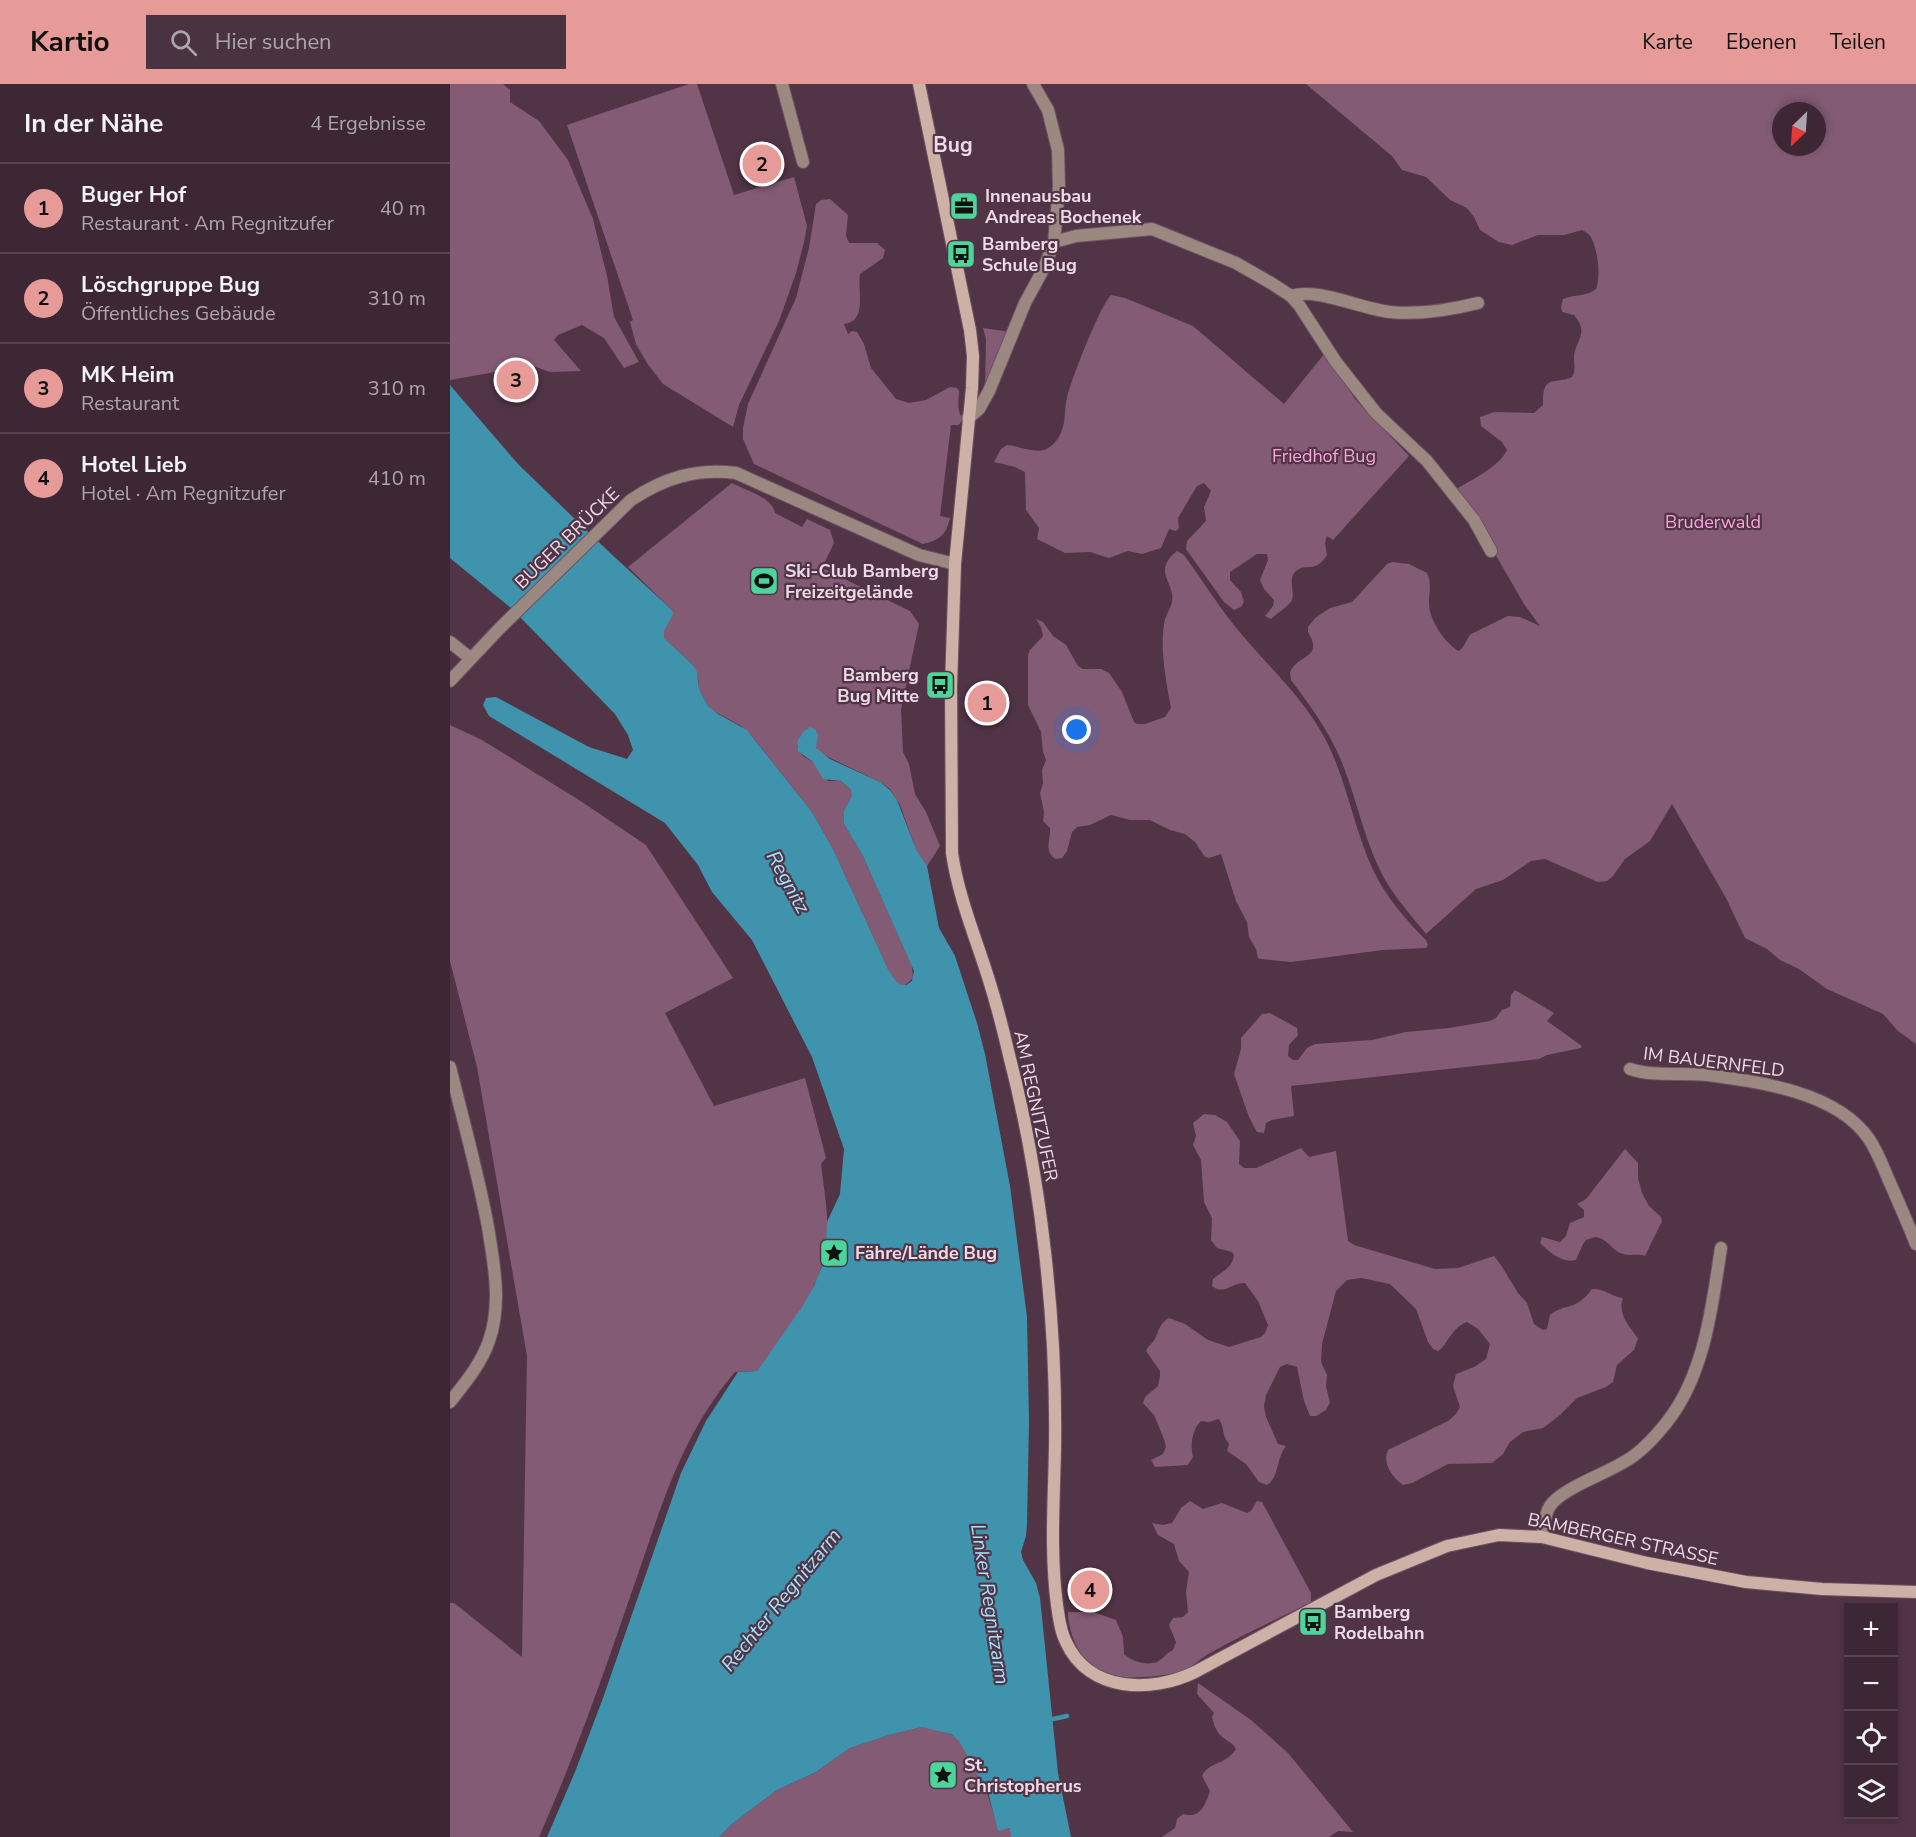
<!DOCTYPE html>
<html lang="de">
<head>
<meta charset="utf-8">
<style>
  body { margin:0; font-family:"Nunito Sans",sans-serif; background:#493341; color:#f1f3f6 }
  .controls { position:absolute; right:18px; bottom:18px; display:grid; overflow:hidden; border-radius:0px; box-shadow:0 3px 9px #0003 }
  .controls button { width:54px; height:54px; display:grid; place-items:center; padding:0; border:0; border-bottom:2px solid #574450; background:#3e2735; color:#f1f3f6; font:30px sans-serif }
  .compass { position:absolute; left:1322px; top:18px; width:54px; height:54px; border-radius:50%; background:#3e2735; box-shadow:0 3px 9px #0003; rotate:205deg }
  .you { position:absolute; left:627px; top:646px; width:21px; height:21px; margin:-15px; border:4px solid #fff; border-radius:50%; background:#1a73e8; box-shadow:0 0 0 9px #1a73e833 }
  .badge { display:grid; place-items:center; width:39px; height:39px; border-radius:50%; background:#e69b98; color:#111; font-size:20px; font-weight:700 }
  .pin { position:absolute; translate:-50% -50%; border:3px solid #fff; box-shadow:0 2px 6px #0006 }
  .list { margin:0; padding:0; list-style:none }
  h2 { display:flex; justify-content:space-between; align-items:center; height:78px; margin:0; padding:0 24px; font-size:26px }
  h2 small { font-size:20px; font-weight:400; color:#ada5ad }
  .list li { display:grid; grid-template-columns:39px 1fr auto; gap:18px; align-items:center; box-sizing:border-box; height:90px; padding:0 24px; border-top:2px solid #574450 }
  .list b { display:block; font-size:22px; white-space:nowrap }
  .list p { margin:0; font-size:20px; white-space:nowrap; color:#ada5ad }
  .list em { font-size:20px; font-style:normal; color:#ada5ad }
  .icon { flex:none; width:33px; height:33px; fill:none; stroke:currentColor; stroke-width:2; stroke-linecap:round; stroke-linejoin:round }
  .map { position:relative; flex:none; width:1466px; height:1753px; overflow:hidden }
  header { display:flex; align-items:center; gap:36px; box-sizing:border-box; height:84px; padding:0 30px; background:#e69b98; color:#111 }
  header strong { font-size:28px }
  nav { display:flex; gap:33px; margin-inline-start:auto; font-size:21px }
  .search { width:420px; height:54px; background:#493341; display:flex; align-items:center; gap:15px; box-sizing:border-box; padding:0 21px; border-radius:0px; color:#ada5ad; font-size:22px }
  main { display:flex }
  aside { flex:1; background:#3e2735 }
  .map>svg:first-child { display:block }
  .green { fill:#835b74; fill-rule:evenodd }
  .water { fill:#4093ad }
  .lines { fill:none; stroke-linecap:round; stroke-linejoin:round }
  .stream { stroke:#4093ad; stroke-width:4.5 }
  .street-casing { stroke:#6e5264; stroke-width:14 }
  .secondary-casing { stroke:#6e5264; stroke-width:14 }
  .street { stroke:#9a8881; stroke-width:12 }
  .secondary { stroke:#cdb1a6; stroke-width:12 }
  .labels { text-anchor:middle; dominant-baseline:central; stroke-width:4.5; stroke-linejoin:round; paint-order:stroke }
  .poi-label { font-size:18px; font-weight:bold; fill:#eedbe6; stroke:#523447; text-anchor:start }
  .park-label { font-size:18px; fill:#f9a5d9; stroke:#523447 }
  .street-label { font-size:18px; fill:#eedbe6; stroke:#523447 }
  .water-label { font-size:20px; font-style:italic; fill:#a3e3fa; stroke:#523447 }
  .quarter-label { font-size:21px; font-weight:bold; fill:#eedbe6; stroke:#523447 }
</style>
</head>
<body>
<header>
<strong>Kartio</strong>
<div class="search"><svg class="icon" aria-label="search" viewBox="0 0 24 24"><circle cx="10" cy="10" r="6"/><path d="M15 15l6 6"/></svg>Hier suchen</div>
<nav><a>Karte</a><a>Ebenen</a><a>Teilen</a></nav>
</header>
<main>
<aside>
<h2>In der Nähe<small>4 Ergebnisse</small></h2>
<ul class="list">
<li><span class="badge">1</span><div><b>Buger Hof</b><p>Restaurant · Am Regnitzufer</p></div><em>40 m</em></li>
<li><span class="badge">2</span><div><b>Löschgruppe Bug</b><p>Öffentliches Gebäude</p></div><em>310 m</em></li>
<li><span class="badge">3</span><div><b>MK Heim</b><p>Restaurant</p></div><em>310 m</em></li>
<li><span class="badge">4</span><div><b>Hotel Lieb</b><p>Hotel · Am Regnitzufer</p></div><em>410 m</em></li>
</ul>
</aside>
<div class="map">
<svg width="1466" height="1753" viewBox="0 0 1466 1753">
  <rect width="100%" height="100%" fill="#523447"/>
  <!-- green -->
  <g class="green">
    <polygon points="0,0 53,0 60,6 60,18 89,37 118,76 143,135 157,192 164,233 189,278 174,284 154,254 132,241 108,251 104,256 131,287 100,288 66,276 45,288 0,296"/>
    <polygon points="239,0 247,0 284,111 344,93 357,142 354,158 346,189 329,237 289,321 283,343 213,300 197,279 186,260 180,238 183,236 117,41"/>
    <path d="M 856,0 L 1466,0 L 1466,960 L 1448,947 L 1433,930 L 1377,905 L 1349,885 L 1330,876 L 1317,865 L 1295,854 L 1276,814 L 1222,720 L 1200,757 L 1175,775 L 1163,792 L 1157,797 L 1148,798 L 1095,775 L 1081,777 L 1053,796 L 1026,805 L 976,850 C 959,829 939,807 928,782 C 912,747 905,709 890,674 C 878,646 859,620 841,596 L 840,588 C 849,569 874,575 858,548 L 858,543 L 865,534 L 880,524 L 902,518 L 937,480 L 942,478 L 959,480 L 977,489 C 982,500 979,507 979,518 C 978,534 995,560 1009,567 C 1016,562 1015,556 1021,550 L 1058,532 L 1070,533 L 1090,542 L 1074,520 L 1026,437 L 1004,406 C 1020,397 1049,383 1057,366 L 1052,358 L 1031,342 L 1030,333 L 1044,328 L 1084,329 L 1093,321 C 1092,290 1103,301 1122,293 C 1126,286 1124,281 1124,273 C 1125,256 1140,250 1124,231 L 1112,228 L 1111,223 L 1113,215 C 1124,210 1137,213 1146,205 C 1151,192 1148,164 1140,152 C 1138,149 1135,148 1132,146 L 1114,151 L 1088,151 L 1062,161 L 1049,158 L 1030,146 L 1024,133 L 1017,124 L 1000,116 L 976,93 L 952,86 L 942,72 ZM 1331,27 L 1367,27 L 1367,63 L 1331,63 Z"/>
    <path d="M 380,115 L 398,131 L 396,152 L 399,159 L 427,159 L 435,166 L 433,174 L 410,190 C 407,205 418,238 394,240 L 398,250 L 402,247 L 407,248 L 414,260 L 421,284 L 446,315 L 459,319 L 476,316 L 500,303 L 507,304 L 509,307 C 509,317 506,326 513,335 L 509,341 L 501,341 L 490,432 L 500,434 C 496,451 490,456 473,460 L 304,380 L 293,355 L 293,344 L 298,320 L 346,214 L 359,164 L 366,120 L 371,116 Z"/>
    <path d="M 661,211 L 675,214 L 743,242 L 834,320 L 875,269 L 905,315 L 959,372 L 883,456 L 877,452 L 875,459 L 877,471 C 865,491 856,477 845,488 C 838,496 845,507 842,516 C 840,521 825,531 821,535 L 815,532 L 823,522 L 824,516 L 814,505 L 810,496 L 818,476 L 817,470 L 807,470 L 780,488 L 780,496 L 791,508 L 794,518 L 791,523 L 784,526 L 774,518 L 736,465 L 737,457 L 756,437 L 754,423 L 761,407 L 754,399 L 747,402 L 728,434 L 729,444 L 726,447 L 719,445 L 711,464 L 692,470 L 678,467 L 659,474 L 640,468 L 615,469 L 587,455 L 589,444 L 576,426 L 575,388 L 565,383 L 544,378 L 551,365 L 557,361 C 569,362 583,369 594,366 C 602,364 610,353 612,346 C 616,336 614,324 617,314 C 621,296 650,222 661,211 Z"/>
    <polygon points="533,244 561,248 535,307 536,255"/>
    <path d="M 282,399 C 295,406 322,413 325,429 L 352,443 L 357,435 L 380,446 L 384,459 L 372,484 L 460,527 L 469,540 L 451,625 L 453,668 L 459,680 L 465,710 L 476,728 L 490,762 L 477,782 L 466,765 L 450,721 L 440,705 L 430,698 L 368,668 L 365,661 L 368,651 L 347,658 L 347,663 L 353,672 L 363,678 L 378,697 L 391,697 L 402,707 L 402,712 L 394,726 L 394,740 L 412,770 L 462,882 L 463,894 L 454,902 L 447,900 L 438,885 L 384,767 L 362,728 L 302,652 L 291,642 L 262,626 L 258,622 L 249,605 L 248,594 L 243,581 L 214,554 L 214,547 L 222,526 L 178,483 Z"/>
    <path d="M 727,467 L 734,471 C 754,498 771,527 793,552 C 821,585 852,613 873,651 C 897,694 903,744 924,788 C 936,813 957,837 976,856 L 978,861 L 976,864 L 933,866 L 841,878 L 811,875 L 808,874 L 806,865 L 799,853 L 797,838 L 786,817 L 771,770 L 759,774 L 755,773 L 745,758 L 735,750 L 720,746 L 700,736 L 680,736 L 661,731 L 640,741 L 627,743 L 622,748 L 617,767 L 612,774 L 606,775 C 593,767 601,756 600,744 L 593,737 L 594,728 L 590,709 L 593,699 L 592,686 L 596,676 L 593,668 L 591,648 L 578,621 L 578,571 L 580,566 L 593,552 L 591,543 L 586,535 L 593,538 L 603,552 L 616,561 L 628,582 L 633,585 L 651,585 L 659,589 L 672,608 L 684,638 L 687,640 L 695,640 L 715,633 L 721,624 C 716,597 710,567 714,540 C 715,532 720,526 722,518 C 726,499 701,488 727,467 Z"/>
    <path d="M 0,641 L 32,656 L 129,716 L 196,761 L 283,894 L 215,929 L 264,1022 L 355,994 L 376,1074 L 371,1080 C 374,1107 380,1136 376,1163 C 369,1211 334,1249 307,1287 L 285,1288 C 228,1355 210,1429 181,1510 C 153,1592 124,1674 89,1753 L 0,1753 L 0,1519 L 4,1519 L 72,1573 L 77,1272 L 27,983 L 0,877 Z"/>
    <polygon points="1065,906 1104,929 1097,937 1132,962 1131,964 1097,971 1089,975 841,1002 844,1032 822,1036 816,1039 814,1049 807,1048 799,1033 784,990 791,965 791,954 812,930 820,929 847,944 848,951 839,961 838,972 843,976 848,976 857,964 865,960 922,956 956,948 999,944 1040,937 1046,934 1052,926 1060,923 1061,911"/>
    <path d="M 754,1030 L 765,1031 L 777,1038 L 790,1057 L 789,1080 L 794,1084 L 806,1084 L 851,1064 L 859,1073 L 886,1067 L 898,1157 L 904,1161 L 985,1185 L 1008,1184 L 1044,1172 L 1051,1181 L 1068,1209 L 1077,1219 L 1084,1240 L 1093,1246 L 1097,1245 L 1100,1231 C 1117,1218 1125,1228 1142,1205 C 1154,1204 1162,1213 1173,1214 C 1167,1231 1180,1242 1188,1255 L 1184,1266 L 1167,1281 L 1163,1298 L 1156,1303 L 1127,1314 L 1110,1331 L 1093,1344 L 1073,1348 L 1060,1358 L 1053,1370 L 1042,1379 L 998,1380 L 962,1399 L 953,1401 C 942,1393 932,1379 938,1366 L 998,1337 L 1006,1330 L 1010,1323 L 1003,1302 L 1006,1290 L 1024,1283 L 1036,1275 L 1040,1260 L 1028,1245 L 1017,1238 C 1004,1242 999,1256 991,1265 L 988,1267 L 983,1265 L 978,1258 L 966,1225 L 940,1200 L 911,1194 L 897,1196 L 886,1207 L 872,1260 L 871,1278 L 877,1291 L 876,1303 L 880,1318 L 876,1326 L 866,1332 L 860,1332 L 854,1317 L 847,1283 L 837,1280 L 830,1283 L 816,1311 L 814,1322 L 816,1333 L 828,1360 L 836,1362 C 825,1377 830,1392 817,1401 L 809,1398 L 796,1380 L 777,1367 L 779,1360 C 771,1350 775,1344 769,1335 L 759,1338 L 751,1337 C 742,1346 740,1361 743,1373 L 738,1381 L 705,1383 L 701,1376 L 713,1370 L 716,1363 L 714,1355 L 704,1331 L 693,1319 L 695,1313 L 708,1302 L 710,1292 L 710,1287 L 696,1267 C 698,1262 702,1260 705,1255 C 709,1246 710,1239 719,1234 L 735,1240 L 758,1256 L 779,1263 L 811,1253 L 815,1249 L 818,1241 L 808,1217 L 795,1199 C 783,1198 773,1212 762,1202 L 763,1195 C 772,1187 782,1185 784,1171 L 782,1168 L 767,1164 L 761,1156 L 762,1134 L 754,1118 L 751,1076 L 743,1061 L 746,1052 L 743,1039 Z"/>
    <path d="M 1175,1065 L 1188,1079 L 1188,1094 L 1192,1109 L 1199,1122 L 1211,1133 L 1212,1137 L 1195,1172 C 1187,1169 1179,1173 1170,1169 C 1160,1164 1157,1154 1145,1153 L 1136,1156 L 1133,1160 L 1126,1176 C 1113,1180 1099,1168 1090,1159 L 1092,1153 L 1110,1158 L 1116,1152 L 1120,1139 L 1134,1133 L 1134,1126 L 1127,1120 L 1136,1115 Z"/>
    <path d="M 740,1417 L 753,1425 L 772,1419 L 797,1429 L 801,1427 L 807,1417 L 812,1418 L 861,1509 L 861,1518 C 828,1535 794,1550 762,1568 C 751,1573 742,1584 731,1588 C 715,1592 669,1597 653,1590 C 632,1580 618,1551 618,1528 L 643,1528 L 666,1536 L 673,1553 L 674,1570 C 681,1577 696,1582 707,1578 C 713,1575 716,1569 723,1566 L 726,1558 L 719,1541 L 723,1534 L 733,1533 L 738,1528 L 736,1508 L 739,1488 L 729,1477 L 724,1460 L 708,1451 L 702,1439 L 713,1441 L 722,1439 L 731,1424 Z"/>
    <path d="M 748,1599 L 801,1636 L 838,1669 L 903,1748 L 888,1747 L 879,1753 L 712,1753 L 725,1744 L 727,1735 L 733,1730 C 750,1735 755,1722 760,1707 L 752,1692 C 758,1678 776,1681 786,1665 C 783,1659 780,1659 775,1655 C 767,1650 764,1642 762,1633 L 764,1629 L 747,1610 Z"/>
    <path d="M 472,1643 C 482,1644 491,1646 500,1650 C 524,1662 542,1721 548,1746 L 561,1744 L 561,1753 L 269,1753 L 282,1740 L 327,1706 L 366,1688 L 400,1664 L 439,1651 Z"/>
  </g>
  <!-- water -->
  <polygon class="water" points="0,301 68,380 157,466 222,526 223,530 214,547 214,554 243,581 247,588 249,605 258,622 268,630 297,646 362,728 384,767 438,885 445,896 451,901 456,901 462,897 464,887 412,770 394,740 394,726 402,712 401,706 391,697 373,695 363,678 348,667 347,658 354,647 360,643 365,645 368,651 366,664 380,675 430,698 440,706 447,716 466,765 477,782 489,844 505,872 527,939 535,970 560,1102 577,1233 579,1337 577,1440 576,1452 571,1468 573,1476 586,1499 590,1514 608,1689 621,1753 561,1753 560,1744 548,1747 538,1708 509,1657 501,1650 472,1643 439,1651 400,1664 366,1688 327,1706 282,1740 269,1753 97,1753 125,1688 153,1614 231,1389 256,1337 288,1288 307,1287 352,1223 364,1202 373,1180 376,1161 377,1138 390,1110 394,1065 362,973 302,856 262,808 248,781 215,739 39,632 33,621 36,614 46,613 139,663 177,675 183,666 178,651 165,630 61,524 0,474"/>
  <g class="lines">
    <!-- stream -->
    <polyline class="stream" points="603,1635 617,1632"/>
    <!-- street casing -->
    <g class="street-casing">
      <g id="street">
        <polyline points="332,0 353,78"/>
        <polyline points="604,158 626,152 702,145 786,179 821,199 841,212 849,221 886,278 926,329 977,377 1024,436 1041,467"/>
        <path d="M 841,212 C 867,203 911,225 940,228 C 969,231 1000,226 1028,219"/>
        <polyline points="518,334 529,325 539,307 575,219 594,184 604,158 609,103 608,66 598,26 583,0"/>
        <polyline points="0,558 20,574"/>
        <path d="M 0,597 L 49,545 L 181,416 C 214,394 246,384 286,389 L 469,471 L 505,480"/>
        <path d="M 0,983 C 13,1036 28,1089 38,1143 C 44,1181 52,1219 39,1257 C 31,1280 15,1299 0,1318"/>
        <path d="M 1180,985 C 1205,993 1231,988 1257,991 C 1310,998 1387,1008 1419,1055 C 1427,1067 1432,1080 1437,1092 C 1447,1115 1457,1137 1466,1160"/>
        <path d="M 1092,1453 C 1094,1444 1094,1431 1100,1422 C 1111,1405 1155,1390 1174,1378 C 1191,1369 1205,1353 1217,1338 C 1255,1290 1262,1222 1271,1164"/>
      </g>
    </g>
    <!-- secondary casing -->
    <g class="secondary-casing">
      <path id="secondary" d="M 469,0 L 520,246 L 523,272 L 522,304 L 505,480 L 501,602 L 502,769 C 508,811 525,852 538,893 C 546,918 553,945 559,971 C 591,1094 607,1237 605,1364 C 604,1416 600,1469 607,1521 C 609,1534 610,1547 616,1558 C 639,1609 702,1609 745,1588 L 926,1491 L 997,1462 L 1049,1451 L 1092,1453 L 1197,1479 L 1296,1498 L 1372,1505 L 1466,1508"/>
    </g>
    <!-- street -->
    <use href="#street" class="street"/>
    <!-- secondary -->
    <use href="#secondary" class="secondary"/>
  </g>
  <!-- icons -->
  <defs>
    <g id="office-square" transform="scale(1.5)"><rect x="-9" y="-9" width="18" height="18" rx="4" fill="#4cd49b" stroke="#523447"/><path d="M-6-3h4V-5.5h4V-3h4V5H-6ZM-1-4.5V-3h2v-1.5ZM-6 0V1H6V0Z" fill="#111"/></g>
    <g id="bus-square" transform="scale(1.5)"><rect x="-9" y="-9" width="18" height="18" rx="4" fill="#4cd49b" stroke="#523447"/><path d="M-5-6H5V4H4V6H2V4H-2V6H-4V4H-5ZM-3.5-4V0h7V-4ZM-3.5 1.2v1.5H-2V1.2ZM2 1.2v1.5H3.5V1.2Z" fill="#111"/></g>
    <g id="stadium-square" transform="scale(1.5)"><rect x="-9" y="-9" width="18" height="18" rx="4" fill="#4cd49b" stroke="#523447"/><path d="M0-5a6.5 5 0 1 0 0 10a6.5 5 0 1 0 0-10ZM-3.5-1.8h7v3.6h-7Z" fill="#111"/></g>
    <g id="sight-square" transform="scale(1.5)"><rect x="-9" y="-9" width="18" height="18" rx="4" fill="#4cd49b" stroke="#523447"/><path d="M0-6L1.8-2.2L6-1.7L2.9 1.2L3.7 5.4L0 3.3L-3.7 5.4L-2.9 1.2L-6-1.7L-1.8-2.2Z" fill="#111"/></g>
  </defs>
  <g fill-rule="evenodd">
    <use href="#office-square" x="514" y="122"/>
    <use href="#bus-square" x="511" y="170"/>
    <use href="#stadium-square" x="314" y="497"/>
    <use href="#bus-square" x="490" y="601"/>
    <use href="#sight-square" x="384" y="1169"/>
    <use href="#bus-square" x="863" y="1538"/>
    <use href="#sight-square" x="493" y="1691"/>
  </g>
  <g class="labels">
    <!-- poi labels -->
    <g class="poi-label">
      <text x="535" y="112">Innenausbau<tspan x="535" dy="21">Andreas Bochenek</tspan></text>
      <text x="532" y="160">Bamberg<tspan x="532" dy="21">Schule Bug</tspan></text>
      <text x="335" y="487">Ski-Club Bamberg<tspan x="335" dy="21">Freizeitgelände</tspan></text>
      <text x="469" y="591" text-anchor="end">Bamberg<tspan x="469" dy="21">Bug Mitte</tspan></text>
      <text x="405" y="1169">Fähre/Lände Bug</text>
      <text x="884" y="1528">Bamberg<tspan x="884" dy="21">Rodelbahn</tspan></text>
      <text x="514" y="1681">St.<tspan x="514" dy="21">Christopherus</tspan></text>
    </g>
    <!-- park labels -->
    <g class="park-label">
      <text x="874" y="372">Friedhof Bug</text>
      <text x="1263" y="438">Bruderwald</text>
    </g>
    <!-- street labels -->
    <g class="street-label">
      <text transform="translate(117 454) rotate(-44)">BUGER BRÜCKE</text>
      <text transform="translate(1264 978) rotate(7)">IM BAUERNFELD</text>
      <text transform="translate(586 1022) rotate(78)">AM REGNITZUFER</text>
      <text transform="translate(1173 1455) rotate(12)">BAMBERGER STRASSE</text>
    </g>
    <!-- water labels -->
    <g class="water-label">
      <text transform="translate(338 798) rotate(61)">Regnitz</text>
      <text transform="translate(331 1516) rotate(-51)">Rechter Regnitzarm</text>
      <text transform="translate(540 1520) rotate(81)">Linker Regnitzarm</text>
    </g>
    <!-- quarter labels -->
    <g class="quarter-label">
      <text x="503" y="61">Bug</text>
    </g>
  </g>
</svg>
<div class="controls">
<button>+</button>
<button>−</button>
<button><svg class="icon" aria-label="locate" viewBox="0 0 24 24"><circle cx="12" cy="12" r="6"/><path d="M12 2v4M12 18v4M2 12h4M18 12h4"/></svg></button>
<button><svg class="icon" aria-label="layers" viewBox="0 0 24 24"><path d="M12 4l9 5-9 5-9-5zM3 14l9 5 9-5"/></svg></button>
</div>
<svg class="compass" viewBox="-18 -18 36 36"><path d="M0-13l5 13h-10z" fill="#e53935"/><path d="M0 13l5-13h-10z" fill="#ada5ad"/></svg>
<div class="you"></div>
<div class="pin badge" style="left:537px;top:619px">1</div>
<div class="pin badge" style="left:312px;top:80px">2</div>
<div class="pin badge" style="left:66px;top:296px">3</div>
<div class="pin badge" style="left:640px;top:1506px">4</div>
</div>
</main>
</body>
</html>
